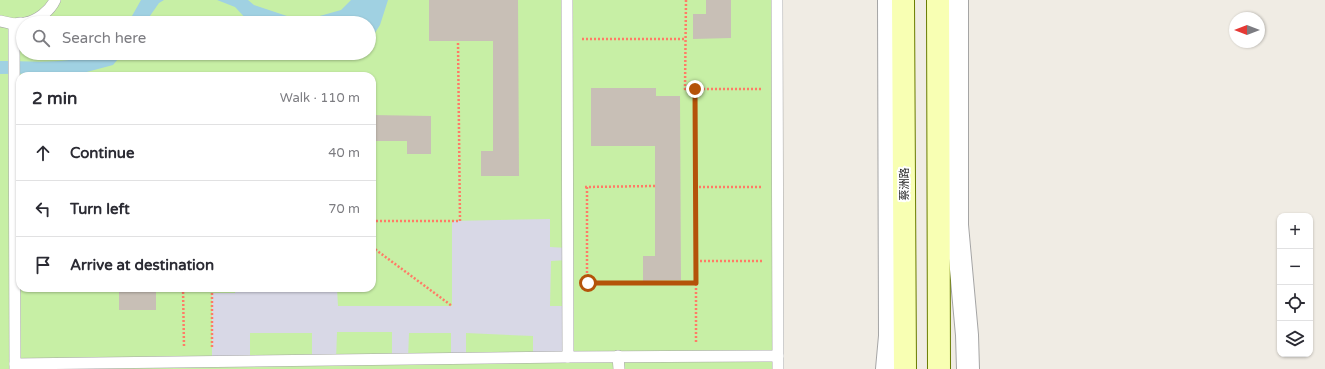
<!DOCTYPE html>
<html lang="en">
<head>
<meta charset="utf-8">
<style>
  body { margin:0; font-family:"Varela Round","Noto Sans SC",sans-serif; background:#f2f2f3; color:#2b2b33 }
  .controls { position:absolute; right:12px; bottom:12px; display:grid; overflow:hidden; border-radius:8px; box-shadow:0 1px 3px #0004 }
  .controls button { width:36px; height:36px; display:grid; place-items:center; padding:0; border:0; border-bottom:1px solid #e1e1e2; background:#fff; color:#2b2b33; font:20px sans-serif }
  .compass { position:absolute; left:1229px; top:12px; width:36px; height:36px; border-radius:50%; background:#fff; box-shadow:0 1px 3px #0004; rotate:270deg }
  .stop { position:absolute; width:12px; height:12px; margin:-9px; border:3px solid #b45309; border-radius:50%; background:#fff }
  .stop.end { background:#b45309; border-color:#fff; box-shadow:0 1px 4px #0008 }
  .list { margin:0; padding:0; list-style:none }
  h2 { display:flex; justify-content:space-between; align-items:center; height:52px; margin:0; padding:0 16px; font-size:17px }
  h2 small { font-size:13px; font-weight:400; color:#7c7c81 }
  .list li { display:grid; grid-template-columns:26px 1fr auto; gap:12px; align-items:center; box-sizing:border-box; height:56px; padding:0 16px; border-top:1px solid #e1e1e2 }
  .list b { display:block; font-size:15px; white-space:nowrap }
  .list em { font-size:13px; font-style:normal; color:#7c7c81 }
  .icon { flex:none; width:22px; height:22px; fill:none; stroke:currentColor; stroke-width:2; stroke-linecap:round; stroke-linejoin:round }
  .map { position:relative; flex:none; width:1325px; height:369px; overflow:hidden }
  .search { position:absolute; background:#fff; box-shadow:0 1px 3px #0004; left:16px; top:16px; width:360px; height:44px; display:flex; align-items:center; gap:10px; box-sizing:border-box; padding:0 14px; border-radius:22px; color:#7c7c81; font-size:15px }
  .panel { position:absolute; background:#fff; box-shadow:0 1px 3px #0004; left:16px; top:72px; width:360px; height:220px; border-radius:12px }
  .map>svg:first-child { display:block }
  .grass { fill:#c7efa5; fill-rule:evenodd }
  .plaza { fill:#d8d8e6 }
  .water { fill:#a0d1e2 }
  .building { fill:#c8bfb6 }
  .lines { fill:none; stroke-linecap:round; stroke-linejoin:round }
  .service-casing { stroke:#a5a5a5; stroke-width:12 }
  .tertiary-casing { stroke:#a5a5a5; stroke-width:24 }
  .secondary-casing { stroke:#697b00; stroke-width:24 }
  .path { stroke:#ff7b66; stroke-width:2.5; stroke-dasharray:2 2; stroke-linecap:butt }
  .service { stroke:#fff; stroke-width:11 }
  .tertiary { stroke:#fff; stroke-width:22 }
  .secondary { stroke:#f8ffb3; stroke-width:22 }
  .route { stroke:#b45309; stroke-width:5 }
  .labels { text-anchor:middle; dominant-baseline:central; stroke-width:4; stroke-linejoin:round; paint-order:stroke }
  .street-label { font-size:11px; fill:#1e1e1e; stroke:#fff }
</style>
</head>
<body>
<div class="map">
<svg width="1325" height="369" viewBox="0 0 1325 369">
  <rect width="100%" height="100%" fill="#f0ece4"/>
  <!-- grass -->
  <path class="grass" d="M 0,0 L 777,0 L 778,369 L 0,369 ZM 23,23 L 369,23 L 369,53 L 23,53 ZM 20,76 L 372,76 L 372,288 L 20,288 Z"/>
  <!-- plaza -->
  <polygon class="plaza" points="550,219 550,247 568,248 568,260 551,261 550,306 568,306 568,357 533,357 533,336 466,333 466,358 451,358 451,333 409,333 408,359 392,359 392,332 337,332 336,360 312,360 312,333 250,333 250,361 212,361 212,293 235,293 236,288 337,288 338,306 452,306 452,221"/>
  <!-- water -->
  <g class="water">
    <polygon points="141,0 164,0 159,3 145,23 128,23"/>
    <polygon points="217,0 248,0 254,5 287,16 309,19 341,10 351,0 388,0 380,25 371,39 369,41 369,23 250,23 235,7"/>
    <path d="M 98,53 L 123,53 L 113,65 L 83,73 L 0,74 L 0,61 C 32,61 67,65 98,53 Z"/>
    <path d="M 285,53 L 350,53 C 332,65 305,59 285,53 Z"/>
  </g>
  <!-- building -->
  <g class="building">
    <polygon points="429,0 518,0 519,176 481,176 481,151 493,151 493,41 429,41"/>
    <polygon points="706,0 731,0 731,38 693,39 693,14 706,14"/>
    <polygon points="591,88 656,88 656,96 680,96 681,280 643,281 643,256 655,256 655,146 591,146"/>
    <polygon points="372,115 431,116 431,154 407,154 407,141 372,141"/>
    <rect x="119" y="288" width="37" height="22"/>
  </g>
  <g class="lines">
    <!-- service casing -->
    <g class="service-casing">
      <g id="service">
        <polyline points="567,0 568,357 778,356"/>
        <polyline points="777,0 778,369"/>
        <polyline points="0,21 14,24 21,23"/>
        <path d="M 25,23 C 37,21 50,11 55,0"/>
        <polyline points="14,24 15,369"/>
        <polyline points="618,356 619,369"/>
        <polyline points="15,364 568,357"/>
      </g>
    </g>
    <!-- tertiary casing -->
    <g class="tertiary-casing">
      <g id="tertiary">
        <polyline points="957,0 957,225 967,335 968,369"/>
        <polyline points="887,369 890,336 889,0"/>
      </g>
    </g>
    <!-- secondary casing -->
    <g class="secondary-casing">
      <g id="secondary">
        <polyline points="903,0 905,369"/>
        <polyline points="938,0 939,369"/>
      </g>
    </g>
    <!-- path -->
    <g class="path">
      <polyline points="686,0 685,89 695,89"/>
      <polyline points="582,39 686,39"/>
      <polyline points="585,187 655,186"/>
      <polyline points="587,187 587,283"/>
      <polyline points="695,187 763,187"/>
      <polyline points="372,221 460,221 458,41"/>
      <polyline points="372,247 452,306"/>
      <polyline points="696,261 763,261"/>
      <polyline points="582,283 696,283 695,89 763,89"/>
      <polyline points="183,288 184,347"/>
      <polyline points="696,342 696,283"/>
      <polyline points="212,347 212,288"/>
    </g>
    <!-- service -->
    <use href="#service" class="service"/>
    <!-- tertiary -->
    <use href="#tertiary" class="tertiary"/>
    <!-- secondary -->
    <use href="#secondary" class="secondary"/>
  </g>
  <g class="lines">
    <!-- route -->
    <polyline class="route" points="588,283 696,283 695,89"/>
  </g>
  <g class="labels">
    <!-- street labels -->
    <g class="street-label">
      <text transform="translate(904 184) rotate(-90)">蔡洲路</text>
    </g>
  </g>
</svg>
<div class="controls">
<button>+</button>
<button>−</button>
<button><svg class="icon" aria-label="locate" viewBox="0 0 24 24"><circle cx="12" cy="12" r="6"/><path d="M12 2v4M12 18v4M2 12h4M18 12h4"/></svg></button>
<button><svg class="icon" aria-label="layers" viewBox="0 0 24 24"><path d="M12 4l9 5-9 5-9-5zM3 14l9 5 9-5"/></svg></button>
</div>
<svg class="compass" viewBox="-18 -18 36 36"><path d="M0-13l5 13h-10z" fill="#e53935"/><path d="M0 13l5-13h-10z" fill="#7c7c81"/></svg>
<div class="stop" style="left:588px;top:283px"></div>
<div class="stop end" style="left:695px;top:89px"></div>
<div class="search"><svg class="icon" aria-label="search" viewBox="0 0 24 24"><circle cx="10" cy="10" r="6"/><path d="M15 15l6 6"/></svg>Search here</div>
<section class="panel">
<h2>2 min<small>Walk · 110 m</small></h2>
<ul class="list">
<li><svg class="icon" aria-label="ahead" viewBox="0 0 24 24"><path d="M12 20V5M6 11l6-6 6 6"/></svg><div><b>Continue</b></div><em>40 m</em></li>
<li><svg class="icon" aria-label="left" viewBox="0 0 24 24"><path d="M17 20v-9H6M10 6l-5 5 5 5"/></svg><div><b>Turn left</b></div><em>70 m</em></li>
<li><svg class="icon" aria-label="arrive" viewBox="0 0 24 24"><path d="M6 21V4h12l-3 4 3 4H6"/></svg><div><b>Arrive at destination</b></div></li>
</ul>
</section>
</div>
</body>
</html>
